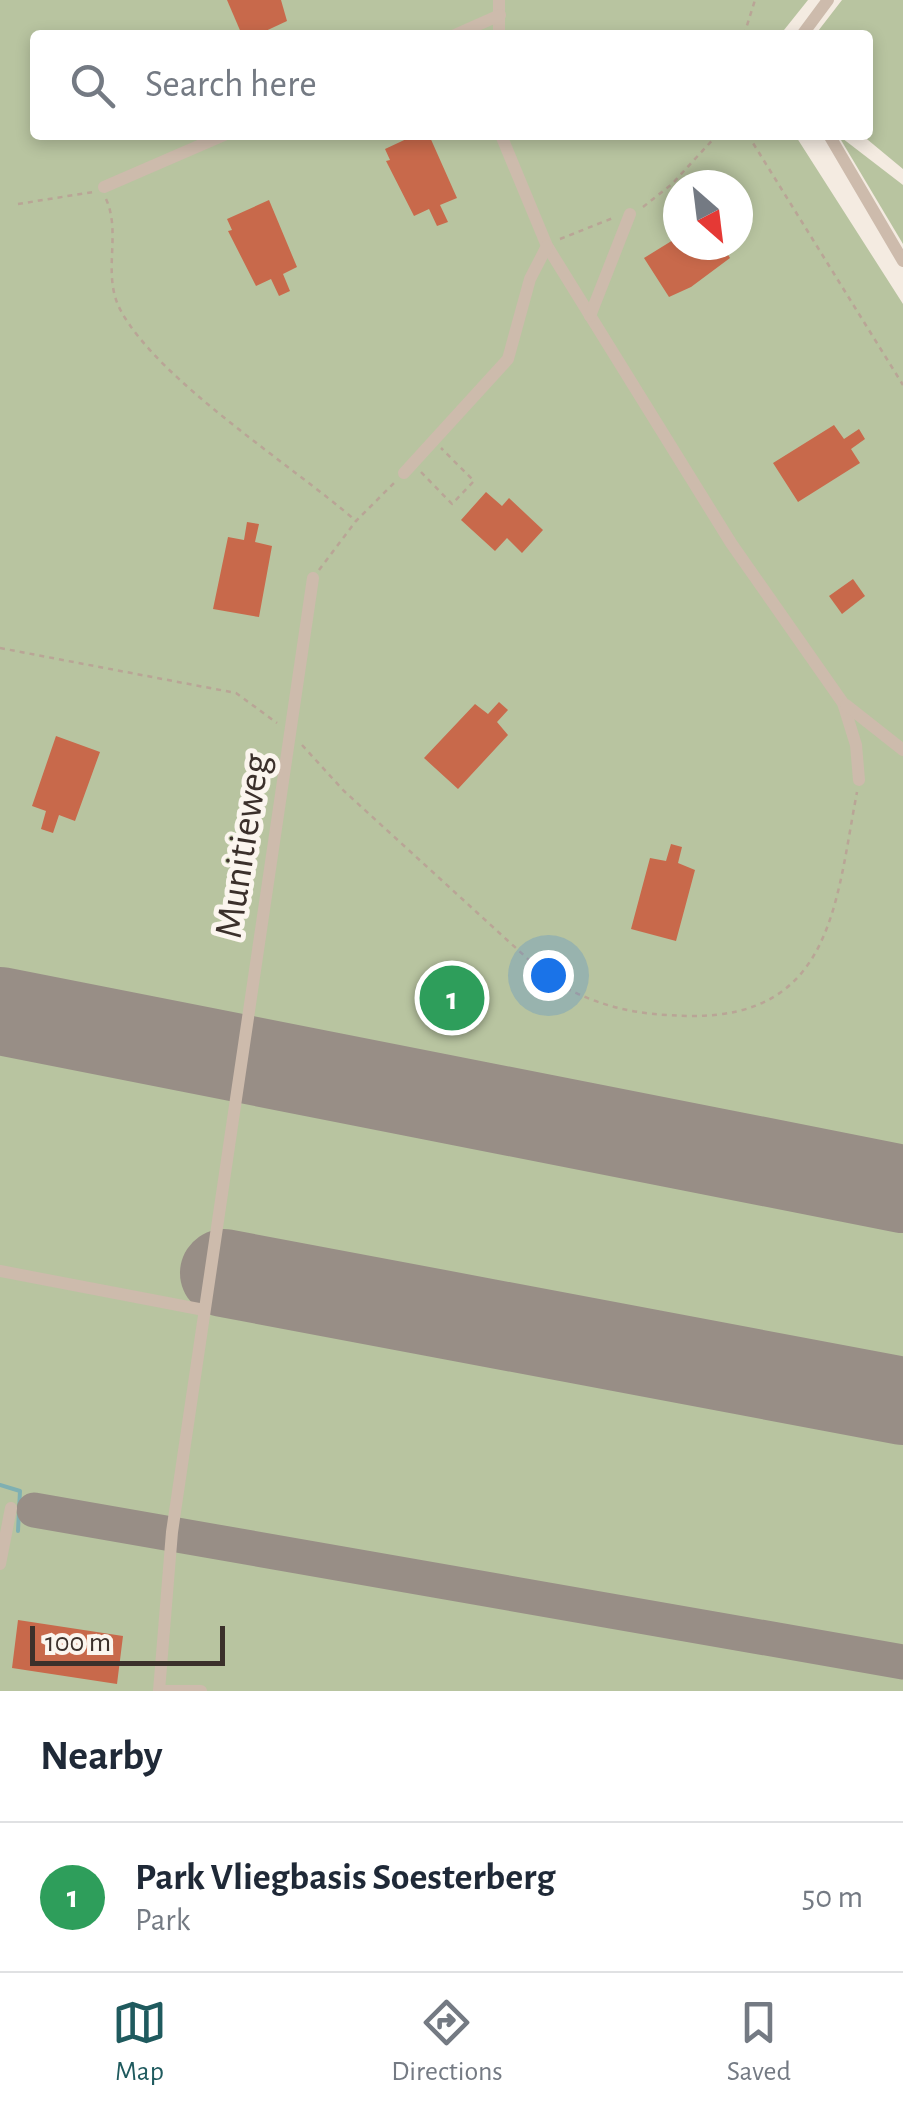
<!DOCTYPE html>
<html lang="en">
<head>
<meta charset="utf-8">
<style>
  body { margin:0; font-family:"Alegreya Sans",sans-serif; background:#f2f2f3; color:#1f2937 }
  .compass { position:absolute; left:663px; top:170px; width:90px; height:90px; border-radius:50%; background:#fff; box-shadow:0 5px 15px #0003; rotate:152deg }
  .scale { position:absolute; left:30px; bottom:25px; width:195px; box-sizing:border-box; padding-left:10px; border:5px solid #3b302b; border-top:0; font-size:28px; line-height:35px; white-space:nowrap; color:#3b302b; -webkit-text-stroke:8px #fbf5ee; paint-order:stroke }
  .you { position:absolute; left:548px; top:975px; width:35px; height:35px; margin:-25px; border:8px solid #fff; border-radius:50%; background:#1a73e8; box-shadow:0 0 0 15px #1a73e833 }
  .badge { display:grid; place-items:center; width:65px; height:65px; border-radius:50%; background:#1f5a5e; color:#fff; font-size:32px; font-weight:700 }
  .pin { position:absolute; translate:-50% -50%; border:5px solid #fff; box-shadow:0 2px 10px #0006 }
  .list { margin:0; padding:0; list-style:none }
  h2 { display:flex; justify-content:space-between; align-items:center; height:130px; margin:0; padding:0 40px; font-size:42px }
  h2 small { font-size:32px; font-weight:400; color:#747a83 }
  .list li { display:grid; grid-template-columns:65px 1fr auto; gap:30px; align-items:center; box-sizing:border-box; height:150px; padding:0 40px; border-top:2px solid #e0e1e3 }
  .list b { display:block; font-size:38px; white-space:nowrap }
  .list p { margin:0; font-size:32px; white-space:nowrap; color:#747a83 }
  .list em { font-size:32px; font-style:normal; color:#747a83 }
  .icon { flex:none; width:55px; height:55px; fill:none; stroke:currentColor; stroke-width:2; stroke-linecap:round; stroke-linejoin:round }
  .map { position:relative; flex:none; width:903px; height:1691px; overflow:hidden }
  .search { position:absolute; background:#fff; box-shadow:0 5px 15px #0003; left:30px; right:30px; top:30px; height:110px; display:flex; align-items:center; gap:25px; box-sizing:border-box; padding:0 35px; border-radius:10px; color:#747a83; font-size:38px }
  .sheet { height:280px; background:#fff }
  nav { display:flex; justify-content:space-around; align-items:center; box-sizing:border-box; height:140px; border-top:2px solid #e0e1e3; background:#fff; font-size:28px; color:#747a83 }
  nav a { display:grid; justify-items:center; gap:5px }
  nav .on { color:#1f5a5e }
  .map>svg:first-child { display:block }
  .green { fill:#b8c4a0; fill-rule:evenodd }
  .lines { fill:none; stroke-linecap:round; stroke-linejoin:round }
  .stream { stroke:#7fb0b2; stroke-width:4 }
  .taxiway { stroke:#988e86; stroke-width:35 }
  .runway { stroke:#988e86; stroke-width:88 }
  .building { fill:#c8694b }
  .path { stroke:#b9a596; stroke-width:2.5; stroke-dasharray:5 5; stroke-linecap:butt }
  .minor { stroke:#cdbbac; stroke-width:12 }
  .labels { text-anchor:middle; dominant-baseline:central; stroke-width:10; stroke-linejoin:round; paint-order:stroke }
  .street-label { font-size:40px; fill:#3b302b; stroke:#fbf5ee }
</style>
</head>
<body>
<div class="map">
<svg width="903" height="1691" viewBox="0 0 903 1691">
  <rect width="100%" height="100%" fill="#f4ebe1"/>
  <!-- green -->
  <g class="green">
    <path d="M 0,0 L 808,0 L 780,35 L 35,35 L 35,135 L 795,135 L 903,304 L 903,1691 L 0,1691 ZM 678,185 L 738,185 L 738,245 L 678,245 Z"/>
    <polygon points="842,0 903,0 903,169 862,135 868,135 868,35 815,35"/>
    <polygon points="838,135 903,185 903,244"/>
  </g>
  <g class="lines">
    <!-- stream -->
    <polyline class="stream" points="0,1485 20,1491 18,1531"/>
    <!-- taxiway -->
    <polyline class="taxiway" points="34,1510 903,1662"/>
    <!-- runway -->
    <g class="runway">
      <polyline points="0,1011 903,1189"/>
      <polyline points="224,1273 903,1401"/>
    </g>
  </g>
  <!-- building -->
  <g class="building">
    <polygon points="227,0 281,0 287,21 257,35 242,35"/>
    <polygon points="415,135 429,135 457,198 440,205 448,222 437,226 429,209 414,216 386,161 390,160 385,149"/>
    <polygon points="269,200 297,267 283,274 290,291 279,296 271,279 256,286 228,231 232,230 227,219"/>
    <polygon points="678,237 678,245 722,245 730,258 691,287 669,297 644,258"/>
    <polygon points="834,425 844,439 859,429 865,439 851,449 860,463 798,502 773,463"/>
    <polygon points="486,492 502,506 509,498 543,530 522,553 507,538 495,551 461,520"/>
    <polygon points="247,522 259,524 255,542 272,546 259,617 213,609 228,537 244,540"/>
    <polygon points="853,579 865,596 842,614 829,596"/>
    <polygon points="499,702 508,710 497,722 508,735 458,789 424,758 475,704 488,714"/>
    <polygon points="56,736 100,752 75,821 59,815 53,833 41,829 46,811 32,806"/>
    <polygon points="671,844 682,847 678,863 695,870 676,941 631,929 650,858 666,861"/>
    <polygon points="18,1620 123,1636 117,1684 12,1668"/>
  </g>
  <g class="lines">
    <!-- path -->
    <g class="path">
      <polyline points="744,35 755,0"/>
      <polyline points="748,135 903,385"/>
      <path d="M 106,199 C 122,234 101,275 121,311 C 159,381 293,466 356,521"/>
      <polyline points="18,204 93,192"/>
      <polyline points="643,207 672,184 717,135"/>
      <polyline points="560,239 613,218"/>
      <polyline points="421,472 452,504 474,481 441,448"/>
      <polyline points="319,570 356,521 396,481"/>
      <polyline points="0,648 236,693 277,723"/>
      <path d="M 302,745 L 344,791 L 552,981 C 602,1008 635,1015 691,1016 C 833,1017 836,901 857,792"/>
    </g>
    <!-- minor -->
    <g class="minor">
      <polyline points="499,0 499,35"/>
      <polyline points="455,35 500,15"/>
      <polyline points="802,35 828,0"/>
      <polyline points="501,135 547,246 731,543 843,703 856,745 859,780"/>
      <polyline points="829,135 903,261"/>
      <polyline points="104,187 224,135"/>
      <polyline points="590,316 630,214"/>
      <polyline points="404,473 508,359 530,279 547,246"/>
      <polyline points="846,705 903,750"/>
      <polyline points="0,1271 204,1310"/>
      <polyline points="0,1564 11,1508"/>
      <polyline points="159,1691 172,1532 313,578"/>
      <polyline points="159,1691 201,1691"/>
    </g>
  </g>
  <g class="labels">
    <!-- street labels -->
    <g class="street-label">
      <text transform="translate(243 846) rotate(-81)">Munitieweg</text>
    </g>
  </g>
</svg>
<svg class="compass" viewBox="-18 -18 36 36"><path d="M0-13l5 13h-10z" fill="#e53935"/><path d="M0 13l5-13h-10z" fill="#747a83"/></svg>
<div class="scale">100 m</div>
<div class="you"></div>
<div class="pin badge" style="left:452px;top:998px;background:#2e9e5b">1</div>
<div class="search"><svg class="icon" aria-label="search" viewBox="0 0 24 24"><circle cx="10" cy="10" r="6"/><path d="M15 15l6 6"/></svg>Search here</div>
</div>
<section class="sheet">
<h2>Nearby<small></small></h2>
<ul class="list">
<li><span class="badge" style="background:#2e9e5b">1</span><div><b>Park Vliegbasis Soesterberg</b><p>Park</p></div><em>50 m</em></li>
</ul>
</section>
<nav>
<a class="on"><svg class="icon" aria-label="map" viewBox="0 0 24 24"><path d="M3 6l6-2 6 2 6-2v14l-6 2-6-2-6 2zM9 4v14M15 6v14"/></svg>Map</a>
<a><svg class="icon" aria-label="directions" viewBox="0 0 24 24"><path d="M12 3l9 9-9 9-9-9zM9 14v-3h6M13 9l2 2-2 2"/></svg>Directions</a>
<a><svg class="icon" aria-label="saved" viewBox="0 0 24 24"><path d="M7 4h10v16l-5-4-5 4z"/></svg>Saved</a>
</nav>
</body>
</html>
